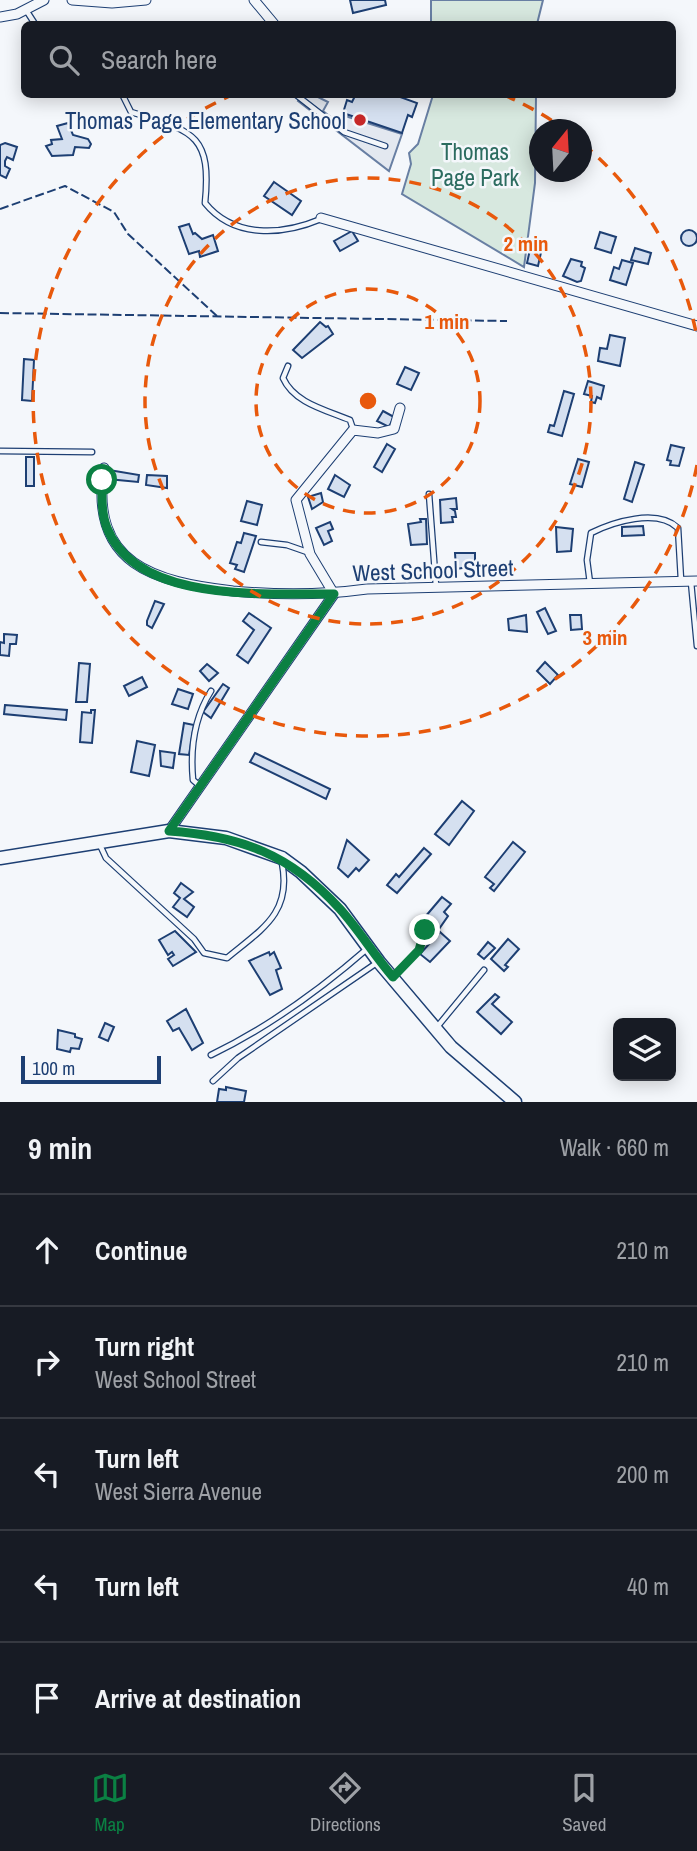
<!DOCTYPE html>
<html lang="en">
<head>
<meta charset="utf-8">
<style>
  body { margin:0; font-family:"Archivo Narrow",sans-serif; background:#242831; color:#f1f3f6 }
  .controls { position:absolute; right:21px; bottom:21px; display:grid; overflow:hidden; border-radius:10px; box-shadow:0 4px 18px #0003 }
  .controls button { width:63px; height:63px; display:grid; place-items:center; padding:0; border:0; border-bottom:2px solid #363941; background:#171b24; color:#f1f3f6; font:35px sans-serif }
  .compass { position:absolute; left:529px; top:119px; width:63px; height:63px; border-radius:50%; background:#171b24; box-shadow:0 4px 18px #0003; rotate:18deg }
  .scale { position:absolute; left:21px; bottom:18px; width:140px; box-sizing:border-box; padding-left:7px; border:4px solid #1d3f73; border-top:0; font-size:19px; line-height:24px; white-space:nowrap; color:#1d3f73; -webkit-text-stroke:5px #f4f7fb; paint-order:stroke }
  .stop { position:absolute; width:21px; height:21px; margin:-16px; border:5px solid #0b8043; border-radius:50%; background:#fff }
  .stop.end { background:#0b8043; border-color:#fff; box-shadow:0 2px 7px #0008 }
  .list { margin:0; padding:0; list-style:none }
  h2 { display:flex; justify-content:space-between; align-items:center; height:91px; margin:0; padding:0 28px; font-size:30px }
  h2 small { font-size:23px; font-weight:400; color:#9ea1a6 }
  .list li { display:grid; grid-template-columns:46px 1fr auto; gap:21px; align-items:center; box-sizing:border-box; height:112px; padding:0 28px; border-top:2px solid #363941 }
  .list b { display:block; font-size:26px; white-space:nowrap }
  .list p { margin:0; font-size:23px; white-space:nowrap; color:#9ea1a6 }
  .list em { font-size:23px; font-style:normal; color:#9ea1a6 }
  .icon { flex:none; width:38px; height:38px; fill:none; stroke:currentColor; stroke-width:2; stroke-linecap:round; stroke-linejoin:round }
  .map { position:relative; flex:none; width:697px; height:1102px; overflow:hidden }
  .search { position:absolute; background:#171b24; box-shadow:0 4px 18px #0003; left:21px; right:21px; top:21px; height:77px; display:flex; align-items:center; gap:18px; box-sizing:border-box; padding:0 24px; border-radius:10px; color:#9ea1a6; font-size:26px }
  .sheet { height:651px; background:#171b24 }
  nav { display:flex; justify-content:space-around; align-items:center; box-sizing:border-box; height:98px; border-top:2px solid #363941; background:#171b24; font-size:19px; color:#9ea1a6 }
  nav a { display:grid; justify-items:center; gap:4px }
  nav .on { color:#0b8043 }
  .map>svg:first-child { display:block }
  .green { fill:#d7e8df; stroke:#687fa3; stroke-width:2 }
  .parking { fill:#e3e8f0; stroke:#687fa3; stroke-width:2 }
  .building { fill:#d5e0f0; stroke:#1d3f73; stroke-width:2 }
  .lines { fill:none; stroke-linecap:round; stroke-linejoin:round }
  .service-casing { stroke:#1d3f73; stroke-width:7 }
  .minor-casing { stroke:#1d3f73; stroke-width:11 }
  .secondary-casing { stroke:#1d3f73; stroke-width:15 }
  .service { stroke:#f4f7fb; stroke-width:4.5 }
  .minor { stroke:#f4f7fb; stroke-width:9 }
  .secondary { stroke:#f4f7fb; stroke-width:12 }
  .fence { stroke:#1d3f73; stroke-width:2; stroke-dasharray:9 3.5; stroke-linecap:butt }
  .route { stroke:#0b8043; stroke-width:9 }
  .ring { fill:none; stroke:#e8590c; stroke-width:3.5; stroke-dasharray:12 9 }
  .poi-dot { fill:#c62828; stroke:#f4f7fb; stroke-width:2.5 }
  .labels { text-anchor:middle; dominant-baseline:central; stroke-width:5; stroke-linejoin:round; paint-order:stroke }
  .poi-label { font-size:23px; fill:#1d3f73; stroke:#f4f7fb; text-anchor:end }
  .park-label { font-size:23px; fill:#2c6c60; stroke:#f4f7fb }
  .street-label { font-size:23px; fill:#1d3f73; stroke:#f4f7fb }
  .centre { fill:#e8590c; stroke:#f4f7fb; stroke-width:3.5 }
  .ring-label { font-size:21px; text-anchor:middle; font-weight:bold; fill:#e8590c; stroke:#f4f7fb; stroke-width:5; stroke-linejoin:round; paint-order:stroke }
</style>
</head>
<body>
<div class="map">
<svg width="697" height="1102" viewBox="0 0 697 1102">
  <rect width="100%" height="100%" fill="#f4f7fb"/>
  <!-- green -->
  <g class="green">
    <polygon points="431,0 543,0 537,24 431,24"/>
    <polygon points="433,95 536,95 535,183 524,267 402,194 411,164 409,153 418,144"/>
  </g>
  <!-- parking -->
  <polygon class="parking" points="301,95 314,95 328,102 323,111 337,122 342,115 402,134 389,171 298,101"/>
  <!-- building -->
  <g class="building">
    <polygon points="350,0 385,0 386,5 353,13"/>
    <polygon points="356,94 392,94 417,103 412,117 408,115 402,133 343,113 347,100 352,102"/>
    <polygon points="68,123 73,135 88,139 91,144 89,148 75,147 73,155 52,156 46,146 52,144 51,140 62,139 57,126"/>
    <polygon points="5,143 17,147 13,160 7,157 5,161 5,166 10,169 6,178 0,175 0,145"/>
    <polygon points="274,182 301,201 292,215 264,196"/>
    <polygon points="189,224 193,234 195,233 202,239 213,235 218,251 200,257 199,251 189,254 179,227"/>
    <circle cx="689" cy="238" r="8"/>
    <polygon points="352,231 358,241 340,251 334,241"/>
    <polygon points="600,232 616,237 611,253 595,248"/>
    <polygon points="531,245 542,248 538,266 527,263"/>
    <polygon points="635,248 651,253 648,264 631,260"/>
    <polygon points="571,259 582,262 581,266 585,268 581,281 577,282 563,276"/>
    <polygon points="622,260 633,263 626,285 610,280 614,267 619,269"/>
    <polygon points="320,322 326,327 328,326 333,334 302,358 293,350"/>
    <polygon points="610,335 625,338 620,366 598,361 600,348 607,349"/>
    <polygon points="24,359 34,360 32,401 22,400"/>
    <polygon points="405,367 419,373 411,390 397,384"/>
    <polygon points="588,381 604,386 601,399 597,397 595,403 591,402 592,396 584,394"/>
    <polygon points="564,391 574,394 562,436 548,432 550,425 554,426"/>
    <polygon points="383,411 394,417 389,427 377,421"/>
    <polygon points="387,444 395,449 382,472 374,467"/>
    <polygon points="671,445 684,448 679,466 670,465 671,461 667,460"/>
    <rect x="26" y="457" width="8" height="29"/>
    <polygon points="578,459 589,462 582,487 570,484"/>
    <polygon points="635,462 644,465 632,502 624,499"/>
    <polygon points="109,470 139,475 138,482 108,479"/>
    <polygon points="147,475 167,476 167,488 146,485"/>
    <polygon points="335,475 350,485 344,497 328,489"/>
    <polygon points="321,493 323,502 312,509 308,497"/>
    <polygon points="456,498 457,509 452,509 455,511 456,517 452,517 453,522 441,523 440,500"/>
    <polygon points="247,501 262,505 257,525 241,521"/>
    <polygon points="420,519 426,519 427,544 411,545 408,524 421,522"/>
    <polygon points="330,522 333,529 328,531 332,541 324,545 316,528"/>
    <polygon points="643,526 644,535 622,536 622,527"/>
    <polygon points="556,527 573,529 571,551 557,552"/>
    <polygon points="244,533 256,536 244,572 235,569 237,565 230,563 237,542 241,543"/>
    <polygon points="455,553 475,553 475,566 456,569"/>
    <polygon points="155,601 164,604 152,628 147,625 147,621"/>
    <polygon points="545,608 556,631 548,634 537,612"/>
    <polygon points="249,613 271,628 248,663 237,655 254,630 243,621"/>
    <polygon points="526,615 527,632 509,630 508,619"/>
    <polygon points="570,615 581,615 582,629 571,630"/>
    <polygon points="4,634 17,635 16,644 10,644 9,656 0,655 0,642 4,643"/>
    <polygon points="545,662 558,675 550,684 537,671"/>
    <polygon points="79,663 90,664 87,702 76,702"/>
    <polygon points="207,664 218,673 209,681 200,671"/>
    <polygon points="142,677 147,687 129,696 124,686"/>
    <polygon points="223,684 229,688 211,718 203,712"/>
    <polygon points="178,689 193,694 188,709 172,704"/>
    <polygon points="5,705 67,710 66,720 4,714"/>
    <polygon points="91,710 95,710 92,743 80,742 82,712 91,713"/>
    <polygon points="184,723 194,725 189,755 179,754"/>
    <polygon points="137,741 155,745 149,776 131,772"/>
    <polygon points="160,751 175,753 173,768 161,766"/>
    <polygon points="255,753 330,789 326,799 250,762"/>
    <polygon points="462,801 474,811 449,845 435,834"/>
    <polygon points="347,840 369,860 359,871 356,868 348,877 338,868"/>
    <polygon points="513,842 525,852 494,891 490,888 494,884 485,877"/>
    <polygon points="424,848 431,854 397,893 387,885 396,874 399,877"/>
    <polygon points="181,883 193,892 184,899 194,907 187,917 173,907 180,898 174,893"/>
    <polygon points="442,897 451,904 444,912 448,916 439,929 425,917"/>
    <polygon points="175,931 196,952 173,966 168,959 174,955 172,952 168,955 159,940"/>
    <polygon points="440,932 450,941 430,962 420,954"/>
    <polygon points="508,939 519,949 505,965 508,967 504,971 491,959"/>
    <polygon points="488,942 495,948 484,959 478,954"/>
    <polygon points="269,952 270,955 274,952 281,968 276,970 282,989 270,995 249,961"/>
    <polygon points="495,994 499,997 492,1004 512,1022 501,1034 477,1012"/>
    <polygon points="186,1009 203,1043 192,1050 179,1028 173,1031 167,1021"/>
    <polygon points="105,1023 114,1027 108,1041 99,1037"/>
    <polygon points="58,1030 75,1034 75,1037 82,1039 79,1049 71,1048 70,1052 57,1049"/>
    <polygon points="226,1087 246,1091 244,1102 217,1102 219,1089 226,1090"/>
  </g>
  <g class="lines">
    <!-- service casing -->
    <g class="service-casing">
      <g id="service">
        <polyline points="26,10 35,24"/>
        <path d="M 122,94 L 131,112 C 192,131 212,133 205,203 C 234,239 283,235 321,219"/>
        <polyline points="295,94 344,132 385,146"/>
        <path d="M 288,366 L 283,378 C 294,403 326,410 350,420 L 353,429"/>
        <polyline points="0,451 92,452"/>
        <polyline points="429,494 436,586"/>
        <polyline points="261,542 287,545 310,553"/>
        <polyline points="691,582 697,646"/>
        <path d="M 590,583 L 587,560 L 591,533 C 613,522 657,508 678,528 L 681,580"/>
        <path d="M 200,786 L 193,780 C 190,748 194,718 211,691"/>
        <path d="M 99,843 L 106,858 L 194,939 L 204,953 L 227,958 C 262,929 292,913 282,863"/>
        <polyline points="393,977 419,950 425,928"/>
        <polyline points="437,1027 484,970"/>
        <path d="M 211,1055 C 267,1028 321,989 368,948"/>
        <polyline points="213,1081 238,1058 378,962"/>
      </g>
    </g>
    <!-- minor casing -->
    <g class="minor-casing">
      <g id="minor">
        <polyline points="72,0 112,3 146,0"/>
        <polyline points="254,0 274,24"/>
        <polyline points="0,17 17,14 44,0"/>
        <polyline points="321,218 697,326"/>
        <path d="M 104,468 C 89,565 155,582 233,591 C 277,595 323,595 367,589 L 697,581"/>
        <polyline points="334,594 310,554 296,500 353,430 378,433 394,429 400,408"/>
        <polyline points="169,831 334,594"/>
      </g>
    </g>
    <!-- secondary casing -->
    <g class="secondary-casing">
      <polyline id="secondary" points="0,858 169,831 226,838 282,858 301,872 340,909 379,962 451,1047 515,1102"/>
    </g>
    <!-- service -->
    <use href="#service" class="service"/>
    <!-- minor -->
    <use href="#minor" class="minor"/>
    <!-- secondary -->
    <use href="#secondary" class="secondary"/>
    <!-- fence -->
    <g class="fence">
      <polyline points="0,209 65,186 114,212 128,234 218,317"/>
      <polyline points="0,313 507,321"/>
    </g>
  </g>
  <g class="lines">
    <!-- route -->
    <path class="route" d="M 102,480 C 102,496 101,513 107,528 C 137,604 267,593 334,594 L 169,831 C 241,836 290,854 340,909 C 359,930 374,955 393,977 L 419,950 L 425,930"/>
  </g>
  <!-- distance rings -->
  <g class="ring">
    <circle cx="368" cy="401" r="112"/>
    <circle cx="368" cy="401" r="223"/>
    <path d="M697 465A335 335 0 1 1 232 95M504 95A335 335 0 0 1 563 128M583 144A335 335 0 0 1 697 337"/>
  </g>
  <!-- markers -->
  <circle class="poi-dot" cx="360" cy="120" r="7"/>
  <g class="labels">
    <!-- poi labels -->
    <g class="poi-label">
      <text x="346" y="120">Thomas Page Elementary School</text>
    </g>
    <!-- park labels -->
    <g class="park-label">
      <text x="475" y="151">Thomas<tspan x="475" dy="26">Page Park</tspan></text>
    </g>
    <!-- street labels -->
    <g class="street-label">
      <text transform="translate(433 570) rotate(-2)">West School Street</text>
    </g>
  </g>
  <circle cx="368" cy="401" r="10" class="centre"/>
  <g class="ring-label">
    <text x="526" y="251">2 min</text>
    <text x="447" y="329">1 min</text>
    <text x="605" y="645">3 min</text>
  </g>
</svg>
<div class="controls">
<button><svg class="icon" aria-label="layers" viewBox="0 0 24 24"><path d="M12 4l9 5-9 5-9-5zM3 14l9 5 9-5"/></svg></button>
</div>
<svg class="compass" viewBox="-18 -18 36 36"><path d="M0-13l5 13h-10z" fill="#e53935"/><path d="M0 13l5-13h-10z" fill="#9ea1a6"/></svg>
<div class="scale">100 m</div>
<div class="stop" style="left:102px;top:480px"></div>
<div class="stop end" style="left:425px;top:930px"></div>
<div class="search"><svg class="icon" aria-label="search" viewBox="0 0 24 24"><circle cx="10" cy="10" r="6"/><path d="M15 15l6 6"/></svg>Search here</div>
</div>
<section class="sheet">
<h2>9 min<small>Walk · 660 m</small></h2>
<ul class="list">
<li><svg class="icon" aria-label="ahead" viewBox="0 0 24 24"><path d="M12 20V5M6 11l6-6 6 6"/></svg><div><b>Continue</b></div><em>210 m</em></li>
<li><svg class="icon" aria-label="right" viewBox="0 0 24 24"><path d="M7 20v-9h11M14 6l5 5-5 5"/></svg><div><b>Turn right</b><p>West School Street</p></div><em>210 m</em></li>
<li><svg class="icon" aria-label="left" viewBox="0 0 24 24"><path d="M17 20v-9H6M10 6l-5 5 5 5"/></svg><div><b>Turn left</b><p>West Sierra Avenue</p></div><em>200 m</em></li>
<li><svg class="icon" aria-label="left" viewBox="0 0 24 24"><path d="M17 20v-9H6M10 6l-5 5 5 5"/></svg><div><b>Turn left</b></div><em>40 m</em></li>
<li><svg class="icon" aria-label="arrive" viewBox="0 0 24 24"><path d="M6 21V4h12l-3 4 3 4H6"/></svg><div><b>Arrive at destination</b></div></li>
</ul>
</section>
<nav>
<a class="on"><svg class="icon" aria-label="map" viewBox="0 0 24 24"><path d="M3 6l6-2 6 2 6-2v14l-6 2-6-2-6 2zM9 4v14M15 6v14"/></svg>Map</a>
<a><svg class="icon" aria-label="directions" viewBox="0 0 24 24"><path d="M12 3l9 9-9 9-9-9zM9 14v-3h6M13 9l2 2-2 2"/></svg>Directions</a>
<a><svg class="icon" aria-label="saved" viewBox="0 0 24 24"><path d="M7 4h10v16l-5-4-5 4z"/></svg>Saved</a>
</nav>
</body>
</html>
